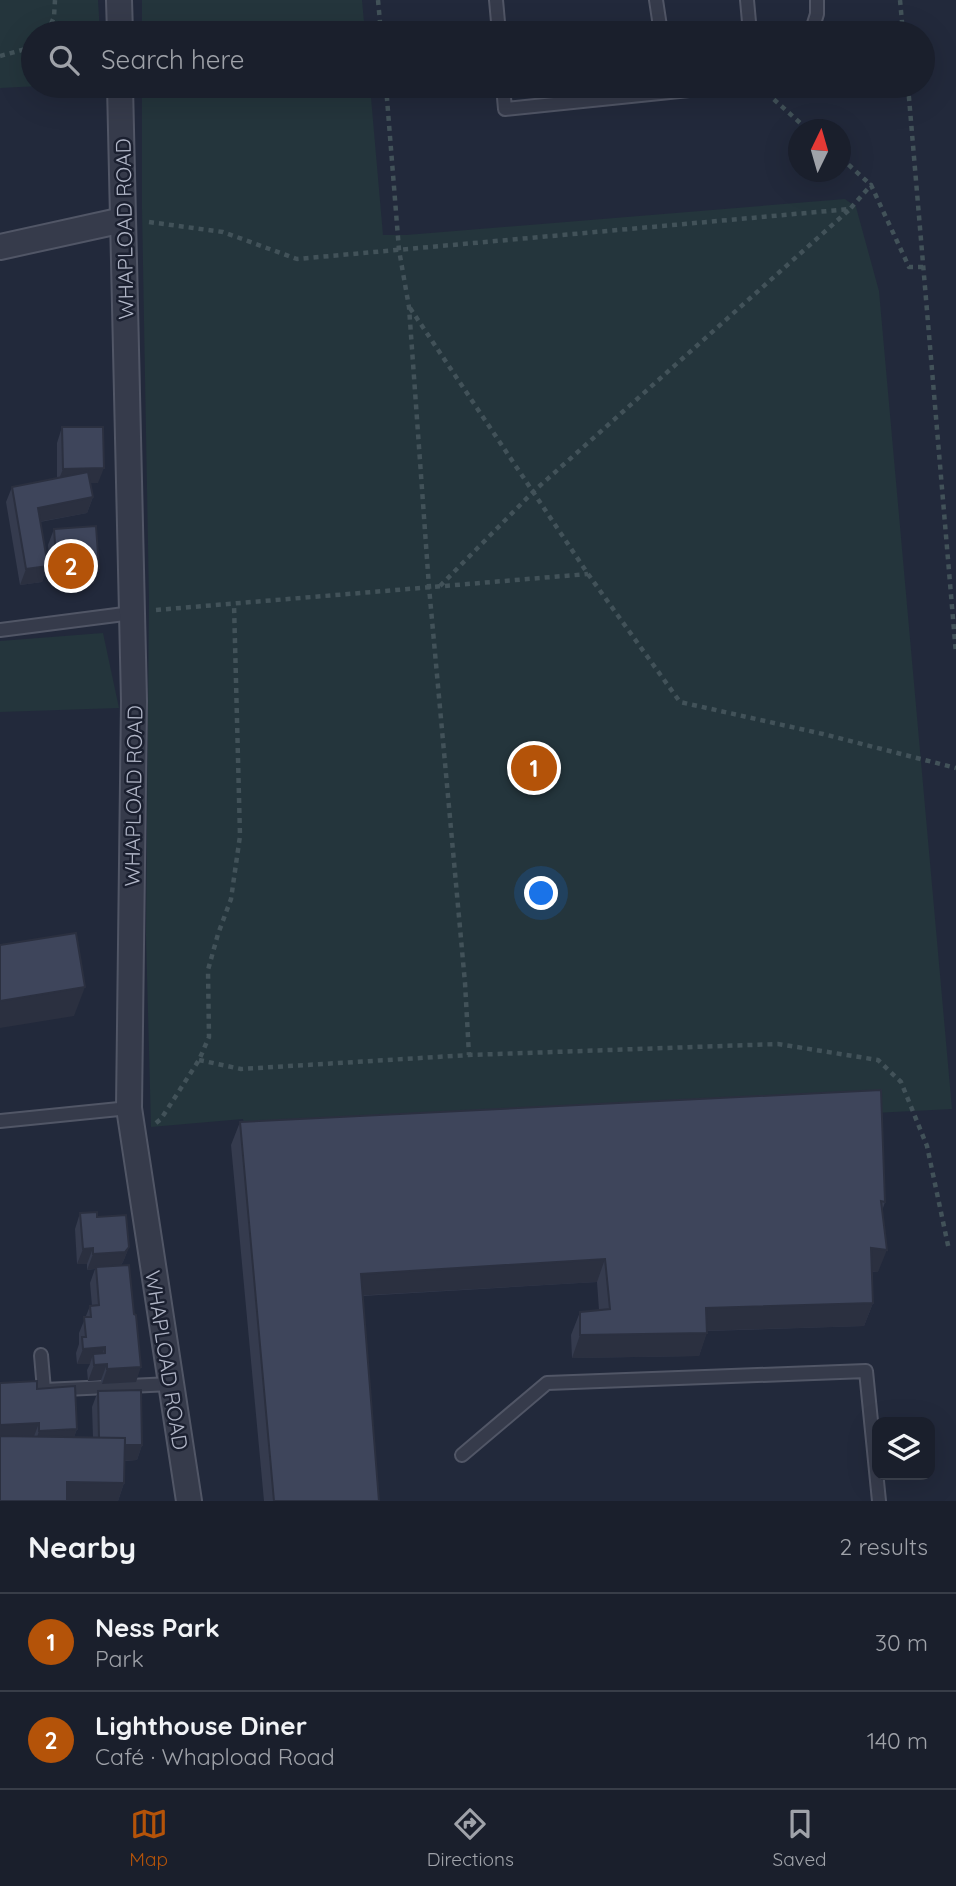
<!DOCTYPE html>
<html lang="en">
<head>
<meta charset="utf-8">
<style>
  body { margin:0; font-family:Quicksand,sans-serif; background:#272c38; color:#f1f3f6 }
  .controls { position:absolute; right:21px; bottom:21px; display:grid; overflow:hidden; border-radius:14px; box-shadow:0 7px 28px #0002 }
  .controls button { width:63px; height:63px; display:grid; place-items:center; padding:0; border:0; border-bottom:2px solid #383d48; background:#1a1f2c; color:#f1f3f6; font:35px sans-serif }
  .compass { position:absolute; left:788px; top:119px; width:63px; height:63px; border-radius:50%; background:#1a1f2c; box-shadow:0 7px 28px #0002; rotate:5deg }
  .you { position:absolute; left:542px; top:894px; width:24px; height:24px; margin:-18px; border:5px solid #fff; border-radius:50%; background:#1a73e8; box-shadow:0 0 0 10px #1a73e833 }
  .badge { display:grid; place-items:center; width:46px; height:46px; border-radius:50%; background:#b45309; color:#fff; font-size:23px; font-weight:700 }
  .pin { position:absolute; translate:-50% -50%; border:4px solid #fff; box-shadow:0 2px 7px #0006 }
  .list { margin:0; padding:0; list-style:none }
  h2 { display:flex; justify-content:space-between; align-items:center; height:91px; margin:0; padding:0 28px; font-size:30px }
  h2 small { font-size:23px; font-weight:400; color:#9fa2a9 }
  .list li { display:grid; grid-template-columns:46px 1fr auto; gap:21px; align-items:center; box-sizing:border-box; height:98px; padding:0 28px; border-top:2px solid #383d48 }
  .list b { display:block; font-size:26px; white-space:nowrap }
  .list p { margin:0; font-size:23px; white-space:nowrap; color:#9fa2a9 }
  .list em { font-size:23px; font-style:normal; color:#9fa2a9 }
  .icon { flex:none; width:38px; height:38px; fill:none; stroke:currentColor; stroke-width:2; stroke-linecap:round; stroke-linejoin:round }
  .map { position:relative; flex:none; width:956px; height:1501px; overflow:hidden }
  .search { position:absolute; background:#1a1f2c; box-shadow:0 7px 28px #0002; left:21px; right:21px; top:21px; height:77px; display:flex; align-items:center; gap:18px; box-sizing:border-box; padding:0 24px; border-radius:38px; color:#9fa2a9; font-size:26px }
  .sheet { height:287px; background:#1a1f2c }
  nav { display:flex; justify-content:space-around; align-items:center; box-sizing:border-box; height:98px; border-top:2px solid #383d48; background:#1a1f2c; font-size:19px; color:#9fa2a9 }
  nav a { display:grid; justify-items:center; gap:4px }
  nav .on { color:#b45309 }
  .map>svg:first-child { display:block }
  .green { fill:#24353c }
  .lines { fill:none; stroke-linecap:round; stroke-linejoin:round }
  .lane-casing { stroke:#515666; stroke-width:16 }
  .street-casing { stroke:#515666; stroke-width:28 }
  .path { stroke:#425259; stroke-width:4.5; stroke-dasharray:5 5; stroke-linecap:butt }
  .lane { stroke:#363b4b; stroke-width:12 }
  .street { stroke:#363b4b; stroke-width:24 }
  .wall { fill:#353b4e }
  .shaded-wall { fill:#2b3040 }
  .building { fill:#3e455b; stroke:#2b3040; stroke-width:2 }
  .labels { text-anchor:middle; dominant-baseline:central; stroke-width:5; stroke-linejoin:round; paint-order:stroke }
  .street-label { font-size:21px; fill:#b1b6c7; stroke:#1b2030 }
</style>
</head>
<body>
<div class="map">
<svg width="956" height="1501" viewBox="0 0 956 1501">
  <rect width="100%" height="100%" fill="#22293b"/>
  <!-- green -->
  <g class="green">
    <polygon points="0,0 98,0 100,33 33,33 33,86 40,86 0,88"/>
    <polygon points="142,0 362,0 365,33 142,33"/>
    <polygon points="142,86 370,86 383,235 406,235 845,199 856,207 879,291 952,1109 246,1145 243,1119 151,1127 146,936 149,600 142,209"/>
    <polygon points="103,633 119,708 0,712 0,641"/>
  </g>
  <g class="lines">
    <!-- lane casing -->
    <g class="lane-casing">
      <g id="lane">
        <polyline points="496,0 499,33"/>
        <polyline points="656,0 661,33"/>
        <polyline points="747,0 750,33"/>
        <polyline points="811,33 817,14 817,0"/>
        <polyline points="503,86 505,109 728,86"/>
        <polyline points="0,630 132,613"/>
        <polyline points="0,1121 129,1108"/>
        <polyline points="41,1355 44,1390 171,1384"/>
        <polyline points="462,1455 547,1383 866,1371 879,1501"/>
      </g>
    </g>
    <!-- street casing -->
    <g class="street-casing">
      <g id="street">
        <polyline points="119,0 120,33"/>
        <polyline points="120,86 134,701 129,1108 189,1501"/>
        <polyline points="0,247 123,220"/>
      </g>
    </g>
    <!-- path -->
    <g class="path">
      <polyline points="378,0 381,33"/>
      <polyline points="900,0 903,33"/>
      <polyline points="47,33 54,17 55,0"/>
      <polyline points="0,56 33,47"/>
      <polyline points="386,86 399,250 409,307 429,587 465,983 469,1055"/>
      <polyline points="759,86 808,130"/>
      <polyline points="908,86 956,654"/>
      <polyline points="841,158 871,185"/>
      <polyline points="149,222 223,232 297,259 850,209 871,185 909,267 925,267"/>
      <polyline points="410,308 588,574 680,702 823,734 956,768"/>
      <polyline points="440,586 534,491 849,210"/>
      <polyline points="156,610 588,574"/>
      <polyline points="199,1060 241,1069 469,1055 778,1044 878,1060 901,1082 927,1146 949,1250"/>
      <polyline points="156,1123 161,1119 199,1060 209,1037 208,970 218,934 231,899 240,836 234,604"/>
    </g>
    <!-- lane -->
    <use href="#lane" class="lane"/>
    <!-- street -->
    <use href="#street" class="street"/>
  </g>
  <!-- wall -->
  <g class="wall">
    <polygon points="62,427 98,483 90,483 93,497 87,513 40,522 48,566 42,582 20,585 6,502 12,487 57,478 57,443"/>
    <polygon points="54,529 94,584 52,587 48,545"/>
    <polygon points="240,1122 885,1202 882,1211 878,1272 872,1272 873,1303 864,1326 707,1331 699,1356 572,1358 571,1335 580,1312 599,1310 597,1282 362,1296 379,1501 264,1501 231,1145"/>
    <polygon points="80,1213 97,1217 129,1247 123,1262 121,1265 136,1382 102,1384 101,1380 88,1381 87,1370 90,1364 77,1364 76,1353 79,1344 79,1333 90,1306 92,1306 90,1283 95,1269 87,1270 87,1264 77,1264 75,1229"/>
    <polygon points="37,1389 77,1429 74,1437 93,1438 92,1407 98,1391 142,1445 137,1460 125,1461 124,1483 118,1501 0,1501"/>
  </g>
  <!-- shaded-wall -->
  <g class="shaded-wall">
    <polygon points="104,468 98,483 57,484 63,469"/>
    <polygon points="93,497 87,513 32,523 38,508"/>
    <polygon points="48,566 42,582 20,585 26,569"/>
    <polygon points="99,568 94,584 52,587 57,571"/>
    <polygon points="85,987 74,1016 0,1028 0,1001"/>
    <polygon points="129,1247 123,1262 119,1267 96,1267 95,1269 87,1270 93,1254"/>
    <polygon points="93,1248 87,1264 77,1264 83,1249"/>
    <polygon points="871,1248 887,1250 878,1272 863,1271"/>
    <polygon points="605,1259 597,1282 352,1296 361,1274"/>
    <polygon points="873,1303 864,1326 697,1331 706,1308"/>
    <polygon points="707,1333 699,1356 572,1358 580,1335"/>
    <polygon points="105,1347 99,1363 93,1354 90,1364 77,1364 83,1349"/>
    <polygon points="107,1364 101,1380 88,1381 94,1365"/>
    <polygon points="141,1367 136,1382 102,1384 107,1369"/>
    <polygon points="39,1423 33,1439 0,1441 0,1425"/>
    <polygon points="77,1429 71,1445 34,1447 39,1431"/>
    <polygon points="142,1445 137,1460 94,1462 100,1446"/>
    <polygon points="67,1482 124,1483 118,1501 60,1501"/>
  </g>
  <!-- building -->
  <g class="building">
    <polygon points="62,427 103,427 104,468 63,469"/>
    <polygon points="88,472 93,497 38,508 48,566 26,569 12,487"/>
    <polygon points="96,526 99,568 57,571 54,529"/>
    <polygon points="76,933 85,987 0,1001 0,945"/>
    <polygon points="881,1090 885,1202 881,1201 887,1250 871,1248 873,1303 706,1308 707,1333 580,1335 580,1312 610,1309 605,1259 361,1274 379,1501 274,1501 240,1122"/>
    <polygon points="97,1212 97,1217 126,1215 129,1247 125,1252 93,1254 93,1248 83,1249 80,1213"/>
    <polygon points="129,1265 134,1314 136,1315 141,1367 107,1369 107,1364 94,1365 93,1354 105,1353 105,1347 83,1349 82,1337 86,1337 84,1317 91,1317 90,1306 99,1305 96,1267"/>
    <polygon points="37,1381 37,1389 75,1386 77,1429 39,1431 39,1423 0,1425 0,1383"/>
    <polygon points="141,1390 142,1445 125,1445 125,1438 99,1438 98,1391"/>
    <polygon points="0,1436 125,1438 124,1483 67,1482 67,1501 0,1501"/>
  </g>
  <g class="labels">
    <!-- street labels -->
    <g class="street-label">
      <text transform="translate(124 229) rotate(-91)">WHAPLOAD ROAD</text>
      <text transform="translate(133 796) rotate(-89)">WHAPLOAD ROAD</text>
      <text transform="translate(167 1360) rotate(81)">WHAPLOAD ROAD</text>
    </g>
  </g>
</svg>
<div class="controls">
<button><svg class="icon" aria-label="layers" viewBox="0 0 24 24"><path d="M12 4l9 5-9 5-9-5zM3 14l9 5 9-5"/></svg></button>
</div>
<svg class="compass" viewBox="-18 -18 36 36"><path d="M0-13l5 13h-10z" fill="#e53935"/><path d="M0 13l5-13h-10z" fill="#9fa2a9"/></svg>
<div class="you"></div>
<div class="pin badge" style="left:534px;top:768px">1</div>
<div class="pin badge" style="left:71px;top:566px">2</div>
<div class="search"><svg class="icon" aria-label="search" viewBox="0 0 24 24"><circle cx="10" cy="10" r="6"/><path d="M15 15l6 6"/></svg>Search here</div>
</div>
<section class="sheet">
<h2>Nearby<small>2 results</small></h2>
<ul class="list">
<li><span class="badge">1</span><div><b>Ness Park</b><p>Park</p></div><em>30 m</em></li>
<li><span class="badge">2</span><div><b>Lighthouse Diner</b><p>Café · Whapload Road</p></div><em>140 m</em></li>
</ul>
</section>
<nav>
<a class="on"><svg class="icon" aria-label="map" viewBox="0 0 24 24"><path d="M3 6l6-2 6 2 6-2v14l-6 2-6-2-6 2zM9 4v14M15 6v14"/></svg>Map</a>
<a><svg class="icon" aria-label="directions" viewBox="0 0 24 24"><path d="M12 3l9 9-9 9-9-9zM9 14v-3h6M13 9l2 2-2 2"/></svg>Directions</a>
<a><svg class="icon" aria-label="saved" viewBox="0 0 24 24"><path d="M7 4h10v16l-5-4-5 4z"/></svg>Saved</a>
</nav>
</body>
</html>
